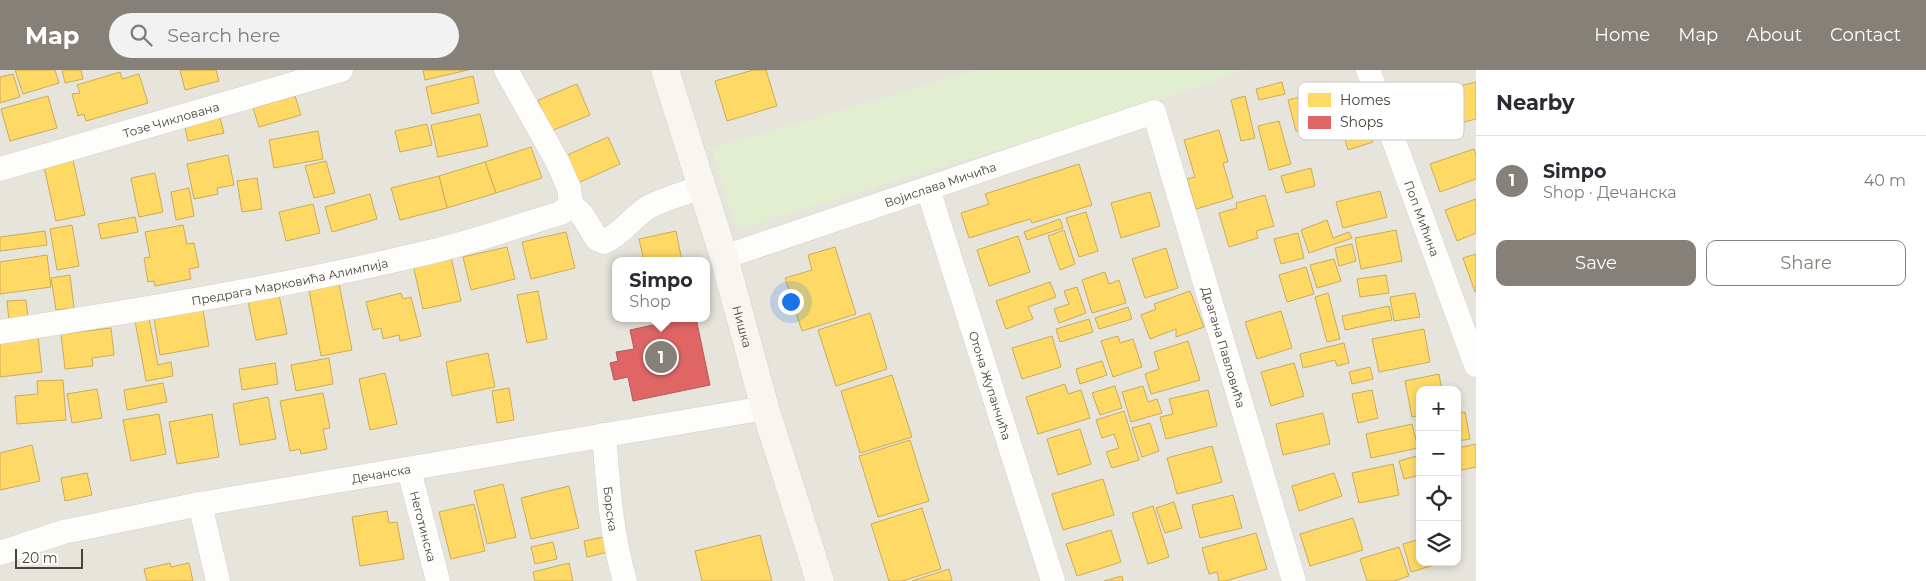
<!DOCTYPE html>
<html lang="en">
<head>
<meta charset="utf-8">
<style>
  body { margin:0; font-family:Montserrat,sans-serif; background:#f2f2f3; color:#2b2b33 }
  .controls { position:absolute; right:15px; bottom:15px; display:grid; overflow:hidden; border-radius:10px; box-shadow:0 2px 8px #0003 }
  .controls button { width:45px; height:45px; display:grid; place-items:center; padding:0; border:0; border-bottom:1px solid #e1e1e2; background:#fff; color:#2b2b33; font:25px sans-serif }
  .scale { position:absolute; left:15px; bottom:12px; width:68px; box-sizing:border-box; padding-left:5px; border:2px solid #4b4439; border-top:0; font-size:14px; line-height:18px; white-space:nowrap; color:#4b4439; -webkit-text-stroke:4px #fff; paint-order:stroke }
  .you { position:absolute; left:790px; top:231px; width:18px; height:18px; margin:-12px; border:4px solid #fff; border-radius:50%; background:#1a73e8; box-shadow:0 0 0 8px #1a73e833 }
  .badge { display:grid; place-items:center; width:32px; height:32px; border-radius:50%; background:#868178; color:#fff; font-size:16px; font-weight:700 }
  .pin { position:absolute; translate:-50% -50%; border:2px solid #fff; box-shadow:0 1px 5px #0006 }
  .popup { position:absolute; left:612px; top:187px; width:98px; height:65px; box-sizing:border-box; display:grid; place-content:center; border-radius:10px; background:#fff; filter:drop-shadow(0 1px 4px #0005); font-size:16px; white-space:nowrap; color:#7c7c81 }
  .popup b { font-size:19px; color:#2b2b33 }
  .popup::after { content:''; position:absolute; left:50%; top:100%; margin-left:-10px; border:10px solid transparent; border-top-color:#fff }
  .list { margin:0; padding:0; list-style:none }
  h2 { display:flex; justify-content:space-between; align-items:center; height:65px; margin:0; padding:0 20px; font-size:21px }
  h2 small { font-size:16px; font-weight:400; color:#7c7c81 }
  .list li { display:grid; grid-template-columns:32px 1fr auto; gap:15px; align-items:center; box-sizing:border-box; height:90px; padding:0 20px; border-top:1px solid #e1e1e2 }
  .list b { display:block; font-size:19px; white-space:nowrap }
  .list p { margin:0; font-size:16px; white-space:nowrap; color:#7c7c81 }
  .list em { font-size:16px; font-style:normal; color:#7c7c81 }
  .actions { display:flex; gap:10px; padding:15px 20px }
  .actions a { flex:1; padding:11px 0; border:1px solid #868178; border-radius:10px; text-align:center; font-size:18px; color:#868178 }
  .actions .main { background:#868178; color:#fff }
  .icon { flex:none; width:28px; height:28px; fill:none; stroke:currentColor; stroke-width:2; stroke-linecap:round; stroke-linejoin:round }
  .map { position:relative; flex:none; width:1476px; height:511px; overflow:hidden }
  header { display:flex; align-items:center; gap:30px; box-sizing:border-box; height:70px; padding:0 25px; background:#868178; color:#fff }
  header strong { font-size:24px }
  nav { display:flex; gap:28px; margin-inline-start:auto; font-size:18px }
  .search { width:350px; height:45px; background:#f2f2f3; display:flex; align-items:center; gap:12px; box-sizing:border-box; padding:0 18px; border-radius:28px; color:#7c7c81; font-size:19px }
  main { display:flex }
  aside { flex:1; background:#fff }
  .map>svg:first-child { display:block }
  .residential { fill:#e7e4dc; fill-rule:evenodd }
  .green { fill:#e1eecf }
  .homes { fill:#ffd966; stroke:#c9ac58 }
  .shops { fill:#e06666; stroke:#b35c58 }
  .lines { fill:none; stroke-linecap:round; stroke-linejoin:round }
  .street-casing { stroke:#d2d0cb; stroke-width:25 }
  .secondary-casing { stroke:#d3cfc5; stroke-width:29 }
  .street { stroke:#fdfdfc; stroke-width:24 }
  .secondary { stroke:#f7f6f1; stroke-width:28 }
  .labels { text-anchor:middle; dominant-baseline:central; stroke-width:5; stroke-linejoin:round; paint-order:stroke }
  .street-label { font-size:12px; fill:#4b4439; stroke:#fff }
  .key { fill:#fff; stroke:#c9c7c4; stroke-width:1 }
  .key-label { font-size:14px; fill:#4b4439 }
</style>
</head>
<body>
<header>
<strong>Map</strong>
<div class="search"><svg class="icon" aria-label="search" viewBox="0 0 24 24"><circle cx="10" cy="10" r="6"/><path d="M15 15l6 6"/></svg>Search here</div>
<nav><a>Home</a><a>Map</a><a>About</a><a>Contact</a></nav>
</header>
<main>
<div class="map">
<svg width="1476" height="511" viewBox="0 0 1476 511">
  <rect width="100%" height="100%" fill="#f4f2ee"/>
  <!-- residential -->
  <path class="residential" d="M 0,0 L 979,0 L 712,79 L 737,159 L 1143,35 L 1243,0 L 1476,0 L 1476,511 L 0,511 ZM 616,191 L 706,191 L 706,248 L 616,248 ZM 1420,320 L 1457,320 L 1457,492 L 1420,492 Z"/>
  <!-- green -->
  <polygon class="green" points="979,0 1243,0 1143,35 737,159 712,79"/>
  <!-- homes -->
  <g class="homes">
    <polygon points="15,0 55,0 59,13 23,24"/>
    <polygon points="62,0 81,0 83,9 65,13"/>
    <polygon points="180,0 216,0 219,11 185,20"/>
    <polygon points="423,0 468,0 425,10"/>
    <polygon points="753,0 766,0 777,36 727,51 715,11"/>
    <polygon points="120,2 122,9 139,4 148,33 86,51 84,44 78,46 72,24 80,23 77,15"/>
    <polygon points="13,4 20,27 0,33 0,7"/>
    <polygon points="473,6 479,33 432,44 426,17"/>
    <polygon points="1282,12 1285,24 1259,30 1256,19"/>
    <polygon points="1476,12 1476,49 1440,58 1432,23"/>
    <polygon points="577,14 590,45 551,61 538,30"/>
    <polygon points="1319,22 1327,53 1296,61 1288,30"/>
    <polygon points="48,26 57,58 10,71 1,39"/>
    <polygon points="295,26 301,45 259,57 253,38"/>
    <polygon points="1245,26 1255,68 1241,71 1231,30"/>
    <polygon points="1365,27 1369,42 1341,49 1337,34"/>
    <polygon points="219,44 224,63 188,71 184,53"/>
    <polygon points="480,44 488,76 438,87 431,55"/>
    <polygon points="1279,51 1291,94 1269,100 1258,56"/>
    <polygon points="427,54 432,75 400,82 395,61"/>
    <polygon points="1369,59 1373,72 1348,80 1344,66"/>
    <polygon points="1219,60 1228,92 1223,93 1233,128 1196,139 1187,109 1195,107 1184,70"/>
    <polygon points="318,61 323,89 274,98 269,70"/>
    <polygon points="608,67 620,94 578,113 565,86"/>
    <polygon points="531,77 542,108 496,123 485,92"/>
    <polygon points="1474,79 1476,86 1476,109 1440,122 1430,94"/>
    <polygon points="72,85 85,145 56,151 43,92"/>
    <polygon points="228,85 234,115 217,118 218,124 194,129 187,94"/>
    <polygon points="326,91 335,123 314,128 305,96"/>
    <polygon points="485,92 496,123 447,138 439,106"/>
    <polygon points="1079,94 1092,135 1032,153 1030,149 969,168 961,143 989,134 985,124"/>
    <polygon points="1311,98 1315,116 1286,123 1281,106"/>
    <polygon points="155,103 163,142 139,147 131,108"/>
    <polygon points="439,106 447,138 400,150 391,118"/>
    <polygon points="257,108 262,139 242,142 237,111"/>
    <polygon points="189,118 194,146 176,150 171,122"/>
    <polygon points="1380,121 1387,147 1343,158 1336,132"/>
    <polygon points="1150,122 1160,156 1121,168 1111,133"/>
    <polygon points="370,124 377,149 332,162 325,137"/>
    <polygon points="1265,125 1274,156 1256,161 1258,168 1229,177 1219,143 1237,138 1236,133"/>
    <polygon points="1476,129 1476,163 1457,171 1445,140"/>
    <polygon points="313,134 320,163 286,171 279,142"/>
    <polygon points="1086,142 1098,181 1079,187 1066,148"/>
    <polygon points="135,147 138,162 101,169 98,154"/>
    <polygon points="1060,149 1063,158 1027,170 1024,162"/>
    <polygon points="1327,150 1333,168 1349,162 1352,168 1309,183 1301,160"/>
    <polygon points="72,155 79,196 57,200 50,159"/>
    <polygon points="183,155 187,174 194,173 199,197 189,199 191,209 155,216 154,211 148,212 144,188 150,187 145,162"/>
    <polygon points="1064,160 1075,194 1060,200 1048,166"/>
    <polygon points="1396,160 1402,191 1361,199 1355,168"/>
    <polygon points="45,161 47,175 0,181 0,167"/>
    <polygon points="676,161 682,191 644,191 639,169"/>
    <polygon points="566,162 575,198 531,209 522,172"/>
    <polygon points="1298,163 1304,188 1281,194 1274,169"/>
    <polygon points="1018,166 1030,202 989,216 977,180"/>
    <polygon points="1352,174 1356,191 1339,196 1335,178"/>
    <polygon points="507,177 515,209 471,220 463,187"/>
    <polygon points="835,177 856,244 802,261 785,208 812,200 808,185"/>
    <polygon points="1166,178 1178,218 1145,228 1132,189"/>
    <polygon points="1476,184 1476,222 1475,222 1463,188"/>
    <polygon points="47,185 51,217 0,224 0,192"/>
    <polygon points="451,187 461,231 423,239 413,195"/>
    <polygon points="1334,189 1341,211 1317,218 1310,195"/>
    <polygon points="1306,197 1314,224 1287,232 1279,205"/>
    <polygon points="1105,202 1109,214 1119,210 1126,233 1092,243 1082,210"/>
    <polygon points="70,205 74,238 56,240 51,208"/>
    <polygon points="1386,205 1389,223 1360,227 1357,209"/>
    <polygon points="1050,212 1056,227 1028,237 1033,249 1006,259 996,231"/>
    <polygon points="339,214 352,280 321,286 309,220"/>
    <polygon points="1077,217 1086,243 1059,253 1054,239 1069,234 1064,221"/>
    <polygon points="278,220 287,264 256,270 247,227"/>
    <polygon points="538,221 547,269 527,273 517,225"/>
    <polygon points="1190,221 1204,257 1176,267 1176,259 1150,269 1141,245 1156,239 1154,234"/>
    <polygon points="401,223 403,229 411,227 421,266 400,271 399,265 383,269 381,258 373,260 366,232"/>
    <polygon points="1328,223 1340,269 1327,272 1315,227"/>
    <polygon points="1415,223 1420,247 1394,251 1390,227"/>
    <polygon points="26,230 28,250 9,251 7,231"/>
    <polygon points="1389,236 1392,250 1345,260 1342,246"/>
    <polygon points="1128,237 1132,249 1099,259 1095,248"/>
    <polygon points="203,240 209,276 160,285 154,249"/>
    <polygon points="1281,241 1292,278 1257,289 1245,252"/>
    <polygon points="870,243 887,299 836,316 818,260"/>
    <polygon points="149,248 158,295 171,292 173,306 146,311 135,251"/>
    <polygon points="1089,249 1093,262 1060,272 1056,259"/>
    <polygon points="111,258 114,285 92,288 93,296 65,299 61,264"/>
    <polygon points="1424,259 1430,292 1379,302 1372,269"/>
    <polygon points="38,266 42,302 0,307 0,271"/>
    <polygon points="1052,266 1061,297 1022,309 1012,278"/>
    <polygon points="1118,266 1120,273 1133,269 1142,297 1113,307 1101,271"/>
    <polygon points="1188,271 1200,310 1151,324 1145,304 1159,299 1154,282"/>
    <polygon points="1344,273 1349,293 1337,296 1335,290 1303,298 1300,284"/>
    <polygon points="488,283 495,317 452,326 446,292"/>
    <polygon points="329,288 333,314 296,321 291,295"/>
    <polygon points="1102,291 1107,305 1080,314 1076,299"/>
    <polygon points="275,293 278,314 242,320 239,299"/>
    <polygon points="1294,293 1304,326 1271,336 1261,302"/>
    <polygon points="1370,297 1373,309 1352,314 1349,302"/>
    <polygon points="385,303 397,354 370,360 359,309"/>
    <polygon points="1439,304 1442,320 1420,320 1420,345 1412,347 1405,311"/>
    <polygon points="892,305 912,367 860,383 841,321"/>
    <polygon points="63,310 66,350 17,354 15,326 38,324 37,311"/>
    <polygon points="163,313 167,332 127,340 124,320"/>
    <polygon points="1065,314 1068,324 1081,320 1090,348 1038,364 1026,327"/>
    <polygon points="1115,316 1122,338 1100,345 1092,323"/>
    <polygon points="1143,316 1148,332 1157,329 1162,343 1131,352 1122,322"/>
    <polygon points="509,318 514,350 497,353 492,321"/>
    <polygon points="97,319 102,348 72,353 67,324"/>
    <polygon points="1208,320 1217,356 1166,369 1160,347 1173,344 1169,329"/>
    <polygon points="1372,320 1378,348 1358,353 1352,324"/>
    <polygon points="323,323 330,358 323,359 327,379 301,384 300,379 290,381 280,331"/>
    <polygon points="268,327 276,369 240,375 233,334"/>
    <polygon points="1124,341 1139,390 1112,398 1106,382 1119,378 1114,364 1102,368 1096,350"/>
    <polygon points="1465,342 1470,369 1457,371 1457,343"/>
    <polygon points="1323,343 1330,374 1283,385 1276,354"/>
    <polygon points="159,344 166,384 131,391 123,350"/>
    <polygon points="212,344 219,387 177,394 169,352"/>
    <polygon points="1150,353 1159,381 1142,387 1132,358"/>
    <polygon points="1412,354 1418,378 1371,388 1366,364"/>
    <polygon points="1080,359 1091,394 1058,405 1047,369"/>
    <polygon points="910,370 929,431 878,447 859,386"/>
    <polygon points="1476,374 1476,397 1457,401 1457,378"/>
    <polygon points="32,375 40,411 0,420 0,383"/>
    <polygon points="1212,376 1222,412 1177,424 1167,388"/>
    <polygon points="1420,385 1420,405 1404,409 1399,391"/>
    <polygon points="1393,394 1399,425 1359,433 1352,403"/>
    <polygon points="87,403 92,425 65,431 61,408"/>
    <polygon points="1334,403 1342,426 1299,441 1292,416"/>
    <polygon points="1103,409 1114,445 1063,460 1052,424"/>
    <polygon points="503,414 516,467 487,474 474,421"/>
    <polygon points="569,416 579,458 531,469 521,428"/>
    <polygon points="1233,425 1242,458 1200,468 1192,435"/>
    <polygon points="1174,432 1182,458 1165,463 1156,438"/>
    <polygon points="474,434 485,481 451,489 439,442"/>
    <polygon points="1153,436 1169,487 1148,494 1132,443"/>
    <polygon points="922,438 941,499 902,511 889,511 871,454"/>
    <polygon points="387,441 389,453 397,452 404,489 360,496 352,447"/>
    <polygon points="1353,448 1363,480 1310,496 1300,464"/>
    <polygon points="1111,460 1121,492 1077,506 1066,474"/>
    <polygon points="1256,463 1267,499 1225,511 1219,511 1217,502 1209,504 1202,478"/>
    <polygon points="760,465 772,511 702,511 695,481"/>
    <polygon points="608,466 612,481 587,487 584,471"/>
    <polygon points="1420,469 1420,492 1444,492 1411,502 1403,474"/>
    <polygon points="553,472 557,489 535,494 531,477"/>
    <polygon points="1399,477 1409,506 1394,511 1367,511 1360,489"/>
    <polygon points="170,493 171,497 189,493 193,511 147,511 144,499"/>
    <polygon points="569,493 573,511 535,511 533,502"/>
    <polygon points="949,499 952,511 912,511"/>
    <polygon points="1122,506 1123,511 1104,511"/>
  </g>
  <!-- shops -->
  <polygon class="shops" points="685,248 696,248 710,315 633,331 628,307 614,310 610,293 618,291 616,282 634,279 630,260"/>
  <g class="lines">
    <!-- street casing -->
    <g class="street-casing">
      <g id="street">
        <path id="s1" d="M 1368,0 L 1476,295"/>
        <path id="s2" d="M 0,99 L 341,0"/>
        <path id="s3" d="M 928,119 L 1053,511"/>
        <path d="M 571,134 L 583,146 L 597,169 L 604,172 C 621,164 632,148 647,138 C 662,129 686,123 702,117"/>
        <path id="s4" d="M 724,187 L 1154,42 L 1294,511"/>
        <path id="s5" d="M 0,262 C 146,239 294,215 438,180 C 479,170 520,155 561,143 L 571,134 L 569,118 L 557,91 L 506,0"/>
        <path id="s6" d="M 604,365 C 608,412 611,465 625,511"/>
        <path id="s7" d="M 409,400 L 438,511"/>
        <polyline points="200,434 218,511"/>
        <path id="s8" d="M 0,483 L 63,462 L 200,434 L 765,338"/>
      </g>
    </g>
    <!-- secondary casing -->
    <g class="secondary-casing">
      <g id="secondary">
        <path id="s9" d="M 665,0 L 724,187 L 765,338 L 820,511"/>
      </g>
    </g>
    <!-- street -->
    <use href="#street" class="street"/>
    <!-- secondary -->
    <use href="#secondary" class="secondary"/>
  </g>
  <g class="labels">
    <!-- street labels -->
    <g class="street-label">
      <text stroke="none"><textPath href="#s2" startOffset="178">Тозе Чиклована</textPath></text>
      <text stroke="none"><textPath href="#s4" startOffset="228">Војислава Мичића</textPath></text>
      <text stroke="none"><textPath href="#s1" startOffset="158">Поп Мићина</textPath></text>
      <text stroke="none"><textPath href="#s5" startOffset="294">Предрага Марковића Алимпија</textPath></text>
      <text stroke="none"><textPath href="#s9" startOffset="268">Нишка</textPath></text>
      <text stroke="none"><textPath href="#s4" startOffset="699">Драгана Павловића</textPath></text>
      <text stroke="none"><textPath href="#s3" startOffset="206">Отона Жупанчића</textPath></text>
      <text stroke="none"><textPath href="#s8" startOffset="390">Дечанска</textPath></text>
      <text stroke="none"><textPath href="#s6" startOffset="74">Борска</textPath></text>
      <text stroke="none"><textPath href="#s7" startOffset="58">Неготинска</textPath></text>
    </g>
  </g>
  <!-- legend -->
  <rect x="1298" y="12" width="166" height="58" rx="8" class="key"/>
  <rect x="1308" y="23" width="23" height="14" fill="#ffd966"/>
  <rect x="1308" y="46" width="23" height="13" fill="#e06666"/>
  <g class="key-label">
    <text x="1340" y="35">Homes</text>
    <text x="1340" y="57">Shops</text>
  </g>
</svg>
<div class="controls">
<button>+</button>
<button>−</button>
<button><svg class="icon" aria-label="locate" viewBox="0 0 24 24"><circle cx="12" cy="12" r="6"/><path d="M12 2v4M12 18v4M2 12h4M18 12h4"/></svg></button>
<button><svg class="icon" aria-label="layers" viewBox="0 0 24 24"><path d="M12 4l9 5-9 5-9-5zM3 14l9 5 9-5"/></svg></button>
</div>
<div class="scale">20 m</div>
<div class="you"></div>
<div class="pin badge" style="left:661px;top:287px">1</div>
<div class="popup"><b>Simpo</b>Shop</div>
</div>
<aside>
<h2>Nearby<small></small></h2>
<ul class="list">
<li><span class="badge">1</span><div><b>Simpo</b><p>Shop · Дечанска</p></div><em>40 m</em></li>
</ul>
<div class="actions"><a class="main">Save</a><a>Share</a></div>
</aside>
</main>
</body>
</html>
